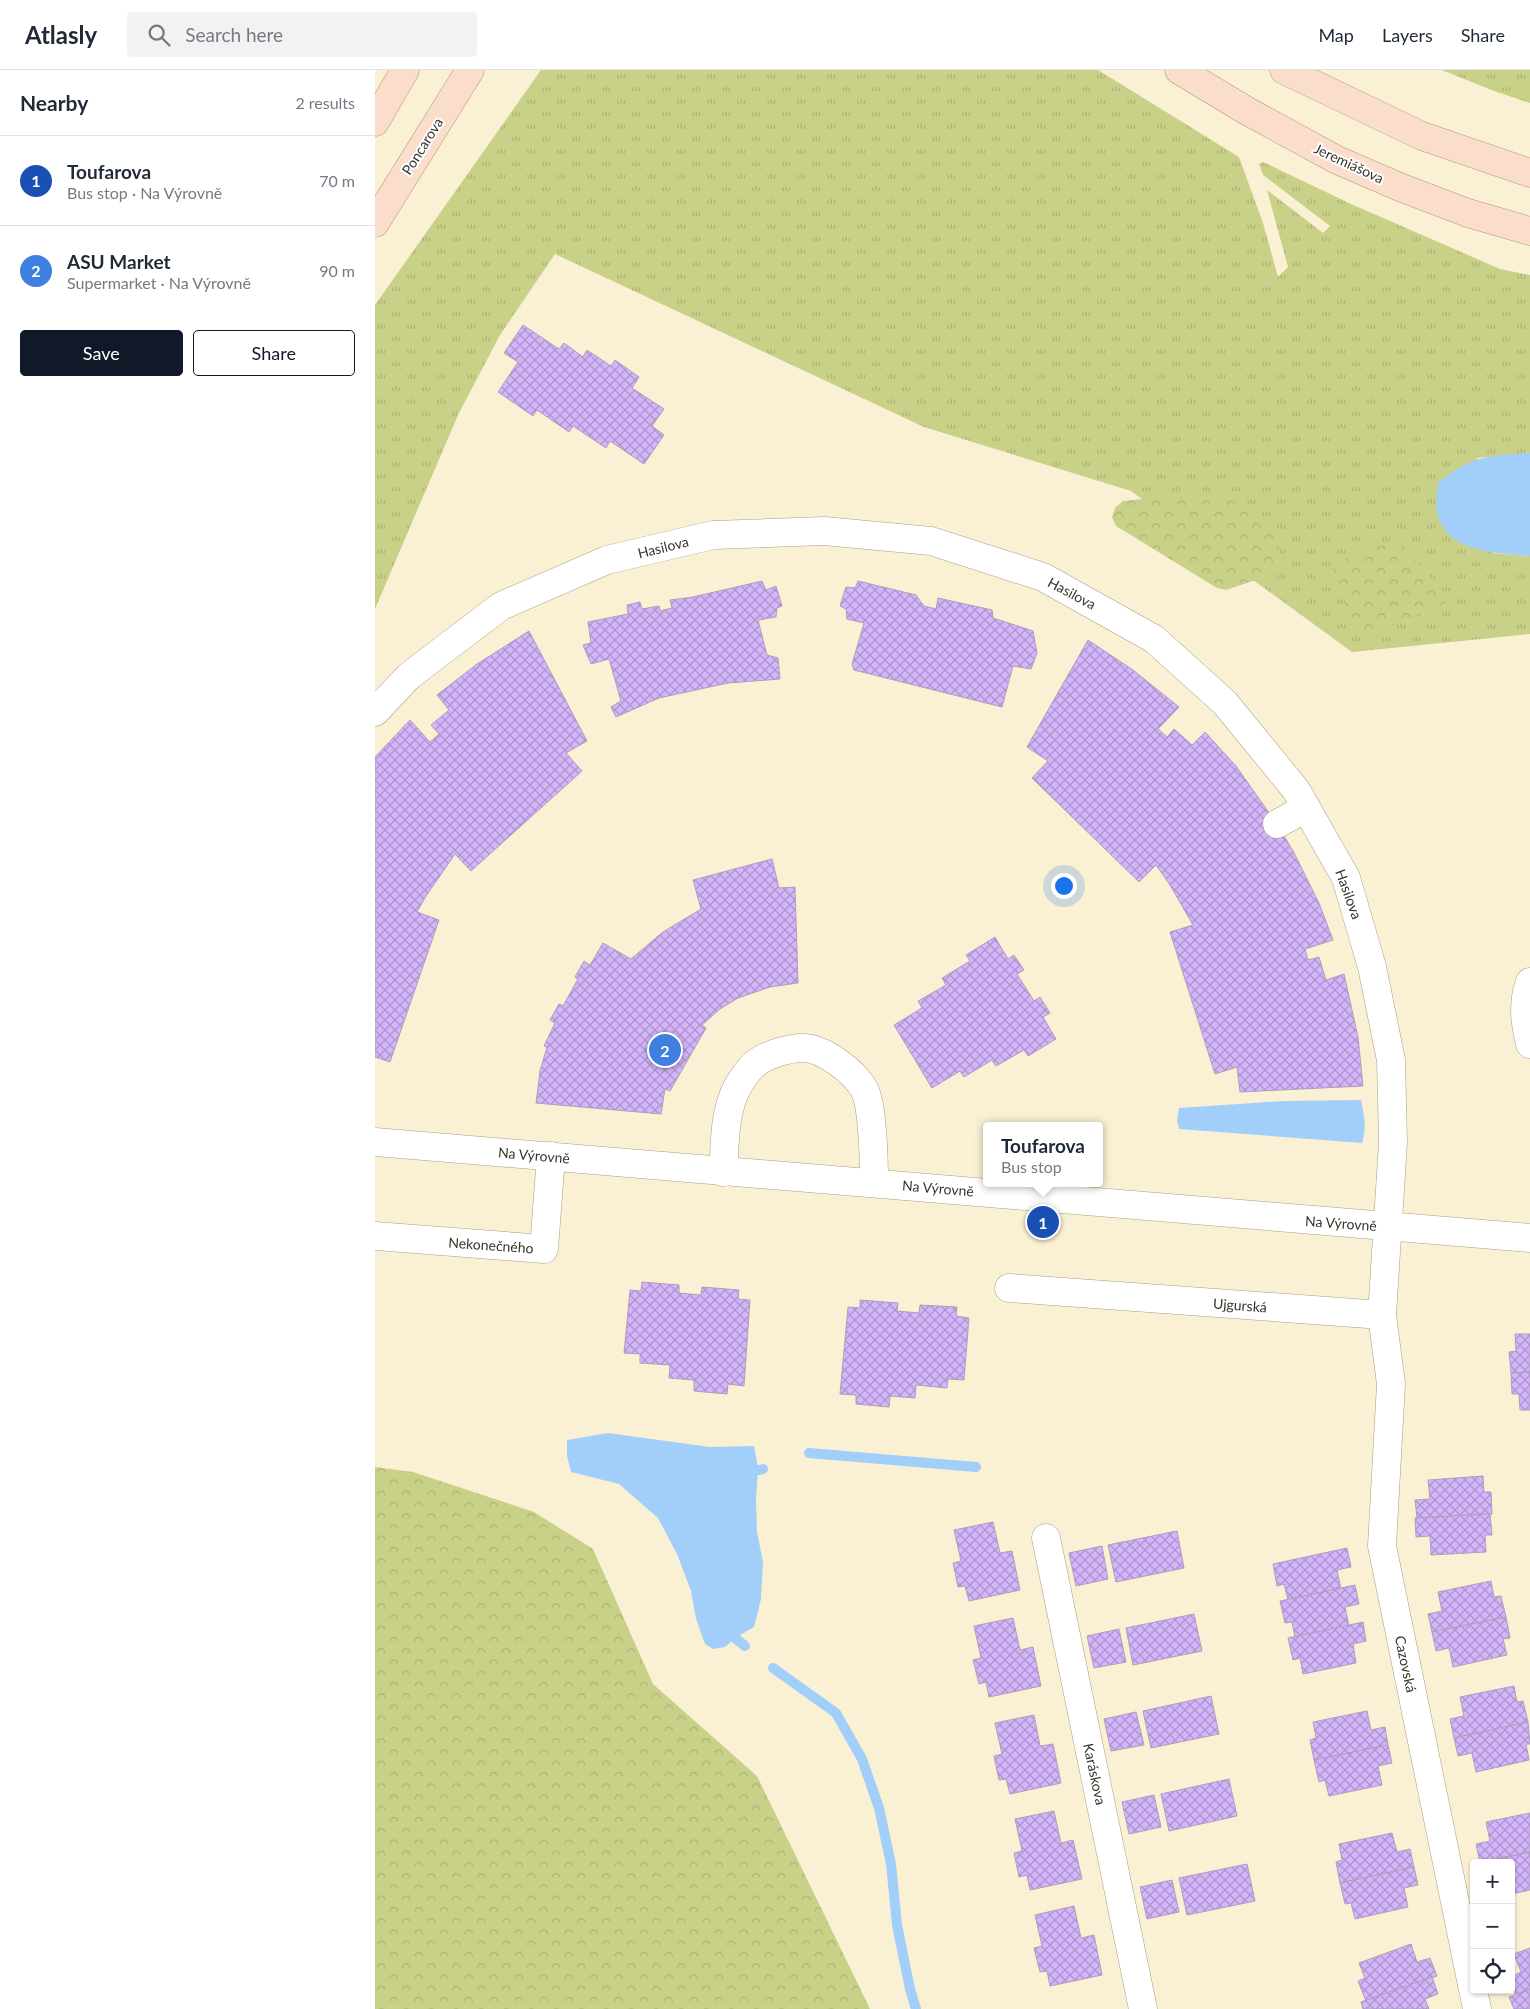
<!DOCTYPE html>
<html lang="en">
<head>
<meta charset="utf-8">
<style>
  body { margin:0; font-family:Lato,sans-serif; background:#f2f2f3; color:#1f2937 }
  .controls { position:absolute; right:15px; bottom:15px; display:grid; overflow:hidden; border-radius:5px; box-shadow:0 1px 4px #0004 }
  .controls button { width:45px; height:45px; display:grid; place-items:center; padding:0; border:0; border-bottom:1px solid #e0e1e3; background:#fff; color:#1f2937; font:25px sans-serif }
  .you { position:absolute; left:688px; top:815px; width:18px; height:18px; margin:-12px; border:4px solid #fff; border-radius:50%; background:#1a73e8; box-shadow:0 0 0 8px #1a73e833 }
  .badge { display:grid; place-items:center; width:32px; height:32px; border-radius:50%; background:#111827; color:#fff; font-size:16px; font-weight:700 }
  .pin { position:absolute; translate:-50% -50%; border:2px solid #fff; box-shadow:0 1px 5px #0006 }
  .popup { position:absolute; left:608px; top:1052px; width:120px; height:65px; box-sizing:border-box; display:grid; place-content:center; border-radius:5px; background:#fff; filter:drop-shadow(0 1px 4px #0005); font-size:16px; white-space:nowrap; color:#747a83 }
  .popup b { font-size:19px; color:#1f2937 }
  .popup::after { content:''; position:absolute; left:50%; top:100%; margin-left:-10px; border:10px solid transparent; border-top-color:#fff }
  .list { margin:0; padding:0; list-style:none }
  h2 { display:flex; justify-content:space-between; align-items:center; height:65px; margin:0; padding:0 20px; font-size:21px }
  h2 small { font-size:16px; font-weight:400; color:#747a83 }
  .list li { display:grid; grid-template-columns:32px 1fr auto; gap:15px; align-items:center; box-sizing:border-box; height:90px; padding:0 20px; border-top:1px solid #e0e1e3 }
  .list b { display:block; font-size:19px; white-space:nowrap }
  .list p { margin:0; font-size:16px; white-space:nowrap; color:#747a83 }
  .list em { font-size:16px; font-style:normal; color:#747a83 }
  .actions { display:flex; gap:10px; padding:15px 20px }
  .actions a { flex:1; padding:11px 0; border:1px solid #111827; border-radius:5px; text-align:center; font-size:18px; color:#111827 }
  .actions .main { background:#111827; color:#fff }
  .icon { flex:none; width:28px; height:28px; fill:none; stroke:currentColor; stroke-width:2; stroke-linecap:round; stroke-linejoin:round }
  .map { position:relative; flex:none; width:1155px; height:1939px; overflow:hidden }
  header { display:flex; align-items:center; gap:30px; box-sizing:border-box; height:70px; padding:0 25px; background:#fff; border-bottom:1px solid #e0e1e3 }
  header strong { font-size:24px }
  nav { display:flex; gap:28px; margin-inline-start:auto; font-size:18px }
  .search { width:350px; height:45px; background:#f2f2f3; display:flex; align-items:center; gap:12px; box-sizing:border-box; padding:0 18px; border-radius:5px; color:#747a83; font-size:19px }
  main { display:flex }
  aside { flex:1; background:#fff }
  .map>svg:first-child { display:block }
  .grass { fill:url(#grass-tufts) }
  .forest { fill:url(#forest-crowns) }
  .water { fill:#a1cff9 }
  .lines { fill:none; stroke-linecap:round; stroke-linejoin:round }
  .stream { stroke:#a1cff9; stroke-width:10 }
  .building { fill:url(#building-cross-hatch); stroke:#aba0ba }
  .minor-casing { stroke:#a79f85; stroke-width:29 }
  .major-casing { stroke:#b3937c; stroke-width:29 }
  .minor { stroke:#fff; stroke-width:28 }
  .major { stroke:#faddcb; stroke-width:28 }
  .labels { text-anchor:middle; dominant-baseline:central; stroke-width:4; stroke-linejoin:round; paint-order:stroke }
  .street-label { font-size:14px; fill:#373429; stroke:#fff }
</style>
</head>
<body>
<header>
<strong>Atlasly</strong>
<div class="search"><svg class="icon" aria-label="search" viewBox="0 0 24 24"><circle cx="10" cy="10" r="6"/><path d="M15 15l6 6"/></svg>Search here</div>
<nav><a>Map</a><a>Layers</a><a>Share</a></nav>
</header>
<main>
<aside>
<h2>Nearby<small>2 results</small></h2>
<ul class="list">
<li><span class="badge" style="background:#1a4fb4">1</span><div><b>Toufarova</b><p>Bus stop · Na Výrovně</p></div><em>70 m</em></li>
<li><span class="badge" style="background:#3f7fe0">2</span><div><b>ASU Market</b><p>Supermarket · Na Výrovně</p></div><em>90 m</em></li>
</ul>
<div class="actions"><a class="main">Save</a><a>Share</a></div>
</aside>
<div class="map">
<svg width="1155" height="1939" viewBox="0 0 1155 1939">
  <defs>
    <pattern id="grass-tufts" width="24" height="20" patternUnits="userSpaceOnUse" patternTransform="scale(1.25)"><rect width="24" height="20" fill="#c9d088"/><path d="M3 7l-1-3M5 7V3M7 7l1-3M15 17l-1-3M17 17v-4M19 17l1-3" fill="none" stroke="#adb375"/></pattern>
    <pattern id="forest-crowns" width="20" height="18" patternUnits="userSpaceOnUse" patternTransform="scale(1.25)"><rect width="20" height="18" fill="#c9d088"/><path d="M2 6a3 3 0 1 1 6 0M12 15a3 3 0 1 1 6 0" fill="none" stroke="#adb375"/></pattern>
    <pattern id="building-cross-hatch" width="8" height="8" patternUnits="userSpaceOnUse" patternTransform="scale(1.25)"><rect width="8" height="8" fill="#d4b5fb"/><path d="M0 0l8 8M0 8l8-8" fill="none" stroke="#ad94cb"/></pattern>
  </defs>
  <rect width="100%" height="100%" fill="#faf1d5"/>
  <!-- grass -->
  <g class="grass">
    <polygon points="166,0 723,0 864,87 888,153 903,207 913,197 892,120 948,163 955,156 888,105 884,94 888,92 976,134 1125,199 1155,205 1155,383 1102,388 1117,483 1155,486 1155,564 977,582 756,421 549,357 180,184 125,265 83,345 0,539 0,235"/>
    <polygon points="1067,0 1155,0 1155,33 1119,21"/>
  </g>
  <!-- forest -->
  <g class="forest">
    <polygon points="817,424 845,426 872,437 894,458 904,473 906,491 896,505 851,520 842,518 741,456 737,447 740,438 748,431"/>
    <polygon points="1022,469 1076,531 984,569 956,494"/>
    <polygon points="0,1397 38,1402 159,1442 218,1479 278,1614 382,1706 495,1939 0,1939"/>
  </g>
  <!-- water -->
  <g class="water">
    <path d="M 1155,383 L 1155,486 C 1122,483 1068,483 1062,440 C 1060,432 1063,421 1063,413 C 1095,386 1115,385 1155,383 Z"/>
    <path d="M 986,1030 C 989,1045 992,1058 987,1073 L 804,1059 L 802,1050 L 804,1038 L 910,1031 Z"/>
    <polygon points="233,1363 335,1377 379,1376 383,1398 381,1429 382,1462 388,1492 386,1529 379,1557 360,1568 350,1577 338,1579 330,1574 321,1549 316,1521 302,1484 283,1448 244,1414 196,1402 192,1386 192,1370"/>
  </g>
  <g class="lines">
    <!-- stream -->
    <g class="stream">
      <polyline points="434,1383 601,1397"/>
      <polyline points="371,1403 388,1399"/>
      <polyline points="356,1556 360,1568 370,1576"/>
      <polyline points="398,1598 461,1643 487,1689 504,1738 516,1794 522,1855 535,1919 541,1939"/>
    </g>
  </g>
  <!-- building -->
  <g class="building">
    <polygon points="148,255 184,279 189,273 208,287 212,280 236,296 240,290 264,307 257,318 289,339 277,356 289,365 269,394 235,371 231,378 198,356 194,362 162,340 158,346 123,322 143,292 129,283"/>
    <polygon points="387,511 391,520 401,516 407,536 402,538 401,547 383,550 392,585 403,588 405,609 353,613 284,628 241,647 236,637 246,631 234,589 216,594 208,575 216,573 213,552 253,544 252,535 265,532 267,539 284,536 285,541 297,538 295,530 318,527"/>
    <polygon points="483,511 541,525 549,536 561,539 563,528 617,540 618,548 658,561 662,583 656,599 638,596 627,637 479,600 477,594 489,553 472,549 471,539 465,536 471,517 480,518"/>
    <polygon points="154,561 212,671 191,683 207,701 96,801 80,784 51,826 42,842 64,850 15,992 0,987 0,687 35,650 55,672 64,664 56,655 74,640 62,625 102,594"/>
    <polygon points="713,570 758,600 804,637 783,659 792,667 799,659 817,675 830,662 861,696 902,754 918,781 944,833 958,870 930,879 933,890 944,887 951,910 969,904 983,967 988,1016 865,1022 862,997 840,1004 795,862 818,855 795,815 781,795 764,812 657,708 673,691 652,677"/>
    <polygon points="397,789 404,818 420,817 423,913 395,917 363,928 345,939 327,955 331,958 295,1021 290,1019 286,1044 161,1033 165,1001 172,977 169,976 180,953 175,950 184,934 188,936 203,909 200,907 209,891 215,895 228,873 256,889 288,862 326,839 318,810"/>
    <polygon points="620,867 633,889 639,885 649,900 642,904 659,931 665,927 675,943 668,947 681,969 653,986 649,980 621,996 617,990 589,1007 585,1001 557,1018 519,955 547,938 543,931 571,915 567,908 595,891 591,885"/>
    <polygon points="267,1212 304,1215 304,1223 326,1225 327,1217 364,1220 363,1229 375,1230 369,1316 353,1314 352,1324 319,1321 319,1310 294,1308 295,1295 265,1293 265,1284 249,1283 255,1220 266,1221"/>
    <polygon points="485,1230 523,1233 522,1241 544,1243 545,1235 582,1237 581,1246 594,1248 589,1310 573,1309 572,1318 541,1315 540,1328 515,1326 514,1337 481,1334 481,1325 465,1324 473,1237 485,1238"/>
    <polygon points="1140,1264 1155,1264 1155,1302 1136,1303 1134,1282 1141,1281"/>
    <polygon points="1155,1302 1155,1340 1145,1340 1144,1324 1137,1324 1136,1303"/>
    <polygon points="1108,1406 1109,1422 1116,1422 1117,1444 1042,1448 1040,1430 1055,1429 1053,1410"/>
    <polygon points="1112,1444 1115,1444 1117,1465 1110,1465 1111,1482 1056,1485 1055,1466 1041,1467 1040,1448"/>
    <polygon points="618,1452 625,1483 637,1481 645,1520 594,1531 590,1516 583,1517 578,1493 586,1491 579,1460"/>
    <polygon points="802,1461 809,1498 741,1512 733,1475"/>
    <polygon points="727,1476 733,1509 701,1516 694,1483"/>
    <polygon points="972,1478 976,1497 962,1500 966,1519 913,1530 909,1514 902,1516 898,1494"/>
    <polygon points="1116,1511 1119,1527 1126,1526 1131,1547 1057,1562 1053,1544 1067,1541 1063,1522"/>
    <polygon points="980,1515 984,1534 970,1537 974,1556 920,1567 917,1552 910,1553 905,1531"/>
    <polygon points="819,1544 827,1581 758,1595 751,1558"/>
    <polygon points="1131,1547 1135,1568 1128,1569 1132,1585 1078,1597 1074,1578 1061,1581 1057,1562"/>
    <polygon points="638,1548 645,1580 658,1577 666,1616 614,1627 611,1612 604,1614 598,1590 606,1588 599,1556"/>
    <polygon points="988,1552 991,1571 978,1574 981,1593 928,1604 925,1588 918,1590 913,1568"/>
    <polygon points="744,1559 751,1592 719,1598 712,1566"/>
    <polygon points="1139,1616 1142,1632 1148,1631 1153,1652 1079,1668 1075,1649 1089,1646 1085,1627"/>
    <polygon points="836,1626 844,1664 776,1678 768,1641"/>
    <polygon points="992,1641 996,1660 1010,1657 1013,1675 939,1690 935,1670 941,1668 938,1652"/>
    <polygon points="761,1642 769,1675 736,1681 729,1649"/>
    <polygon points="659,1645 665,1676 678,1674 686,1713 635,1724 631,1709 624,1710 619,1686 627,1684 620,1653"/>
    <polygon points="1153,1652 1155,1674 1151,1674 1154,1690 1101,1702 1097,1683 1083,1686 1079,1668"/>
    <polygon points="1013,1675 1017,1693 1003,1696 1007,1715 954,1726 950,1710 944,1712 939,1690"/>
    <polygon points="854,1709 862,1746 794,1761 786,1724"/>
    <polygon points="779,1725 786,1757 754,1764 747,1732"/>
    <polygon points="679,1741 686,1773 698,1770 707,1809 655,1820 652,1805 644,1807 639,1783 647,1781 640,1749"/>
    <polygon points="1155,1743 1155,1782 1105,1792 1101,1774 1115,1771 1111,1752"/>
    <polygon points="1017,1763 1022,1782 1035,1779 1039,1797 965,1813 961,1792 967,1790 964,1774"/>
    <polygon points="1155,1782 1155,1820 1136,1824 1136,1793 1105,1793"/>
    <polygon points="872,1794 880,1831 812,1845 804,1808"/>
    <polygon points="1039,1797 1043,1815 1029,1818 1033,1837 980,1849 976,1833 970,1834 965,1813"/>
    <polygon points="797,1810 804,1842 772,1849 765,1817"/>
    <polygon points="699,1836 706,1868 719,1865 727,1905 675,1916 672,1901 665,1902 659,1878 667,1876 660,1845"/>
    <polygon points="1036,1874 1042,1892 1055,1888 1062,1906 991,1931 983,1911 990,1908 984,1893"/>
    <polygon points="1155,1878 1155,1919 1141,1925 1136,1915 1136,1907 1146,1902 1139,1884"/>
    <polygon points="1057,1907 1063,1924 1050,1929 1054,1939 988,1939 986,1932"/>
    <polygon points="1155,1919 1155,1939 1139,1939 1134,1927"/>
  </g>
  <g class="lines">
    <!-- minor casing -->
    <g class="minor-casing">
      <g id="minor">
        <polyline points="0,642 34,606 126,536 232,490 338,465 449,461 556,471 668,507 779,569 850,633 921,720 971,808 997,897 1016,990 1018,1072 1007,1245 634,1218"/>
        <polyline points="902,754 931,738"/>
        <path d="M 1155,912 C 1147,933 1150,953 1155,974"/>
        <polyline points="0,1072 1155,1168"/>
        <path d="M 348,1102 C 350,1077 349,1050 358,1027 C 361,1017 374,998 381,993 C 393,984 414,978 428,978 C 449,978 479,1002 489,1019 C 498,1034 499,1094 499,1113"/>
        <polyline points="0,1166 169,1179 176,1086"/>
        <polyline points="1007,1245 1016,1314 1007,1476 1102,1939"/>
        <polyline points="671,1468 768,1939"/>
      </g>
    </g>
    <!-- major casing -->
    <g class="major-casing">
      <g id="major">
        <polyline points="804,0 872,41 962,90 1027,118 1093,143 1155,161"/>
        <polyline points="909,0 1047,66 1155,103"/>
        <polyline points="0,52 30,0"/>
        <polyline points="0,153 95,0"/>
      </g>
    </g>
    <!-- minor -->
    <use href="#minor" class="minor"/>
    <!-- major -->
    <use href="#major" class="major"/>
  </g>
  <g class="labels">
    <!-- street labels -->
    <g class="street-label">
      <text transform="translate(47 76) rotate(-58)">Poncarova</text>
      <text transform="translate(974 93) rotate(25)">Jeremiášova</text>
      <text transform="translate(288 477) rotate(-14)">Hasilova</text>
      <text transform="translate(697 523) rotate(28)">Hasilova</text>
      <text transform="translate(974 824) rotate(70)">Hasilova</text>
      <text transform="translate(159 1085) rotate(5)">Na Výrovně</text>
      <text transform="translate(563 1118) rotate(5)">Na Výrovně</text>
      <text transform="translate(966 1153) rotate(4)">Na Výrovně</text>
      <text transform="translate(116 1175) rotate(4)">Nekonečného</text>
      <text transform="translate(865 1235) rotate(4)">Ujgurská</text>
      <text transform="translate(1031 1594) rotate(78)">Cazovská</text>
      <text transform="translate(720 1704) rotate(78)">Karáskova</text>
    </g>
  </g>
</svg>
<div class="controls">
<button>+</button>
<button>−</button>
<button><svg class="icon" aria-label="locate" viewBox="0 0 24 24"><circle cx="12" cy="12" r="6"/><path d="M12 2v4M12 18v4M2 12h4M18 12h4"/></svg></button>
</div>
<div class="you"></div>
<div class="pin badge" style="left:668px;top:1152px;background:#1a4fb4">1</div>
<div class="popup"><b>Toufarova</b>Bus stop</div>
<div class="pin badge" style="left:290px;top:980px;background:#3f7fe0">2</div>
</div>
</main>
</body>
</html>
